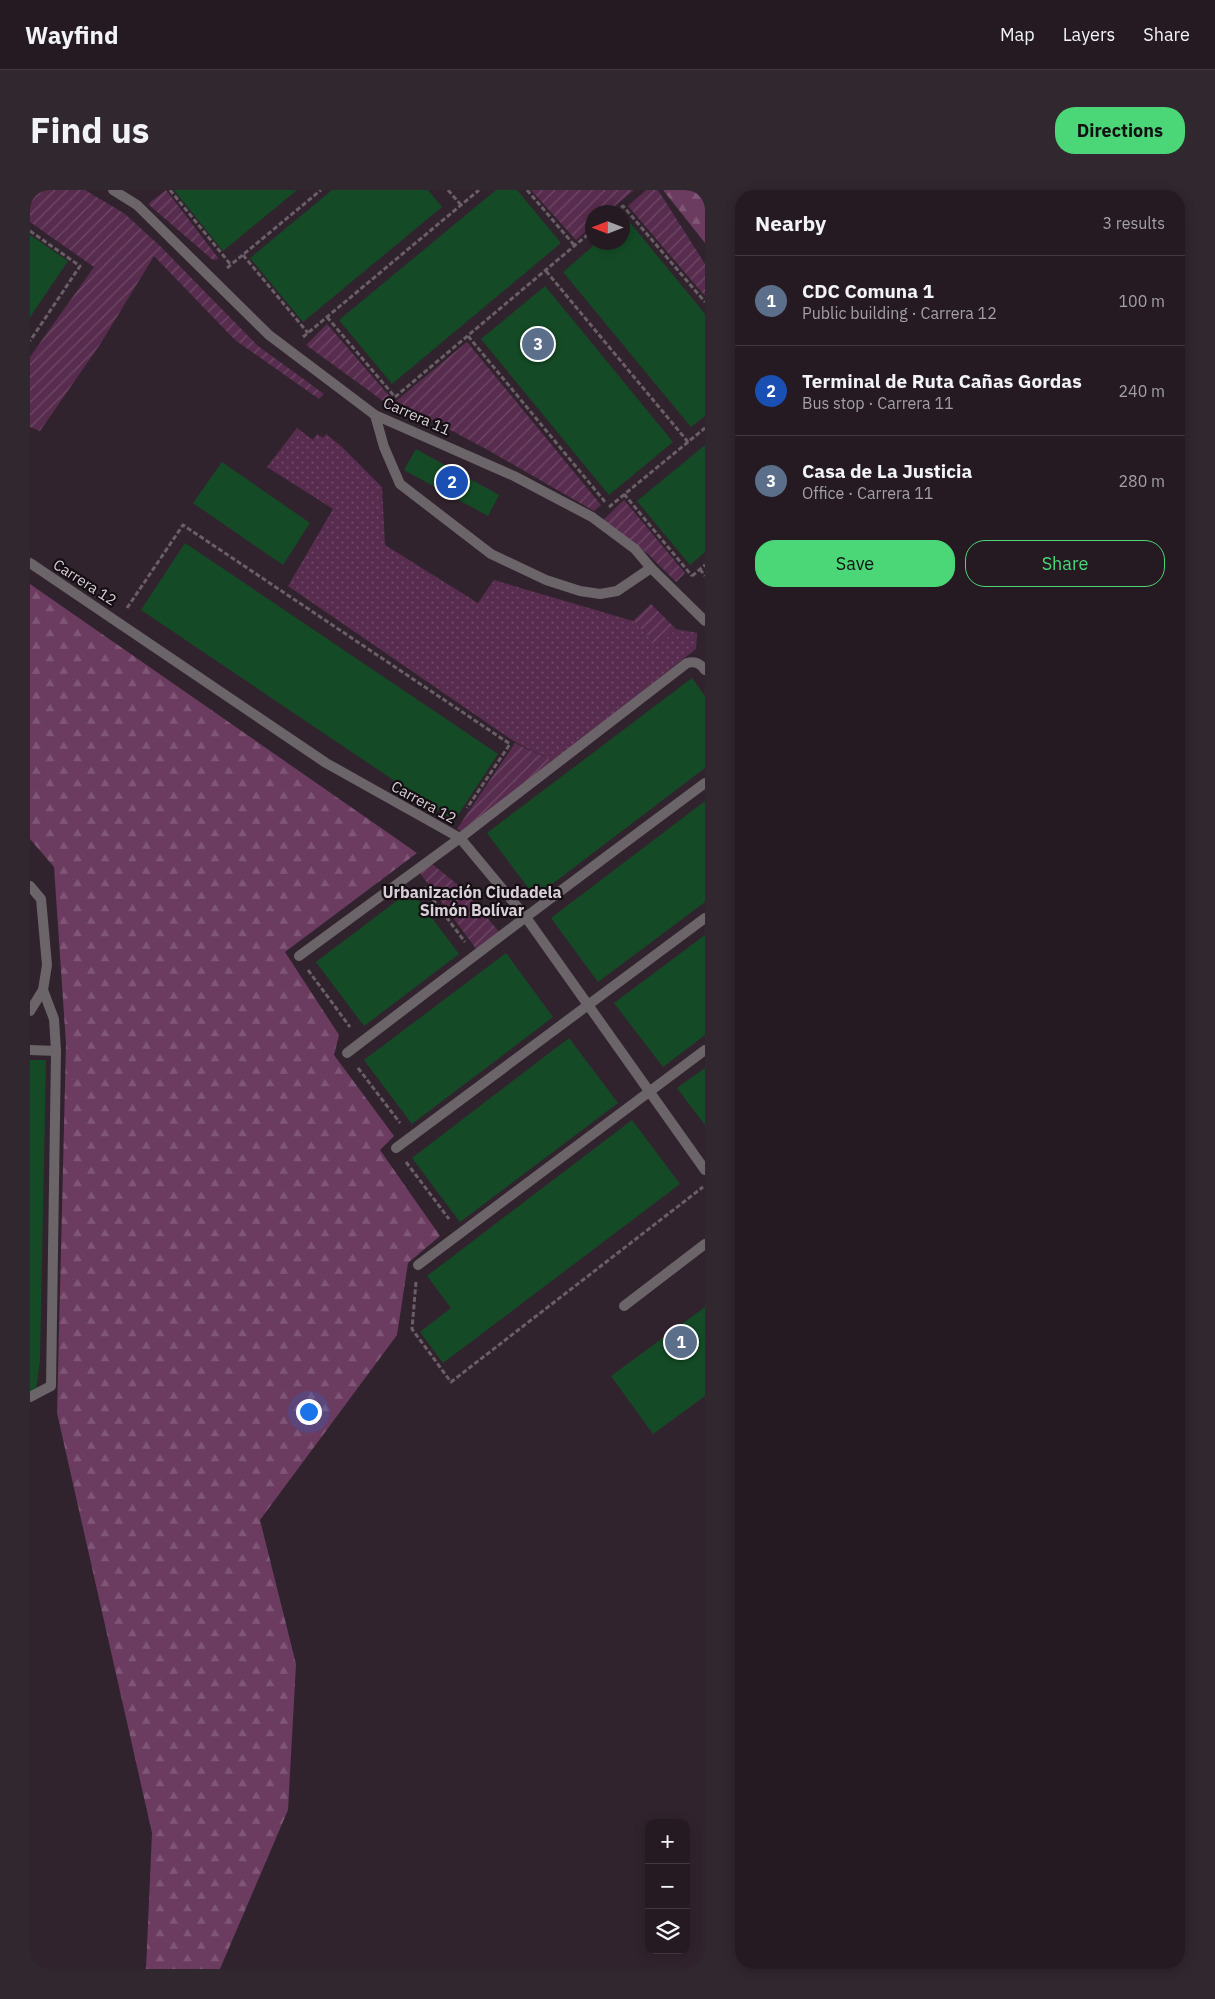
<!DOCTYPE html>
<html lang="en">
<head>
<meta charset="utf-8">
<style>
  body { margin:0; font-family:"IBM Plex Sans",sans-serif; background:#31272f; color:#f1f3f6 }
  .controls { position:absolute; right:15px; bottom:15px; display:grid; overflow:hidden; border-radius:10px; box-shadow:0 2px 12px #0003 }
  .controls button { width:45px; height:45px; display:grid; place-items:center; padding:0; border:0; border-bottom:1px solid #423840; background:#251a22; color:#f1f3f6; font:25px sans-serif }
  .compass { position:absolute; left:555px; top:15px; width:45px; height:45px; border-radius:50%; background:#251a22; box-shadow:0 2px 12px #0003; rotate:270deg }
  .you { position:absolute; left:278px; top:1221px; width:18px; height:18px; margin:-12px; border:4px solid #fff; border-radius:50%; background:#1a73e8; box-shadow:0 0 0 8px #1a73e833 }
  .badge { display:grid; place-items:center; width:32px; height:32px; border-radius:50%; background:#4bd677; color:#fff; font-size:16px; font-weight:700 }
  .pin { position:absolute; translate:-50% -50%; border:2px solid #fff; box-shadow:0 1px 5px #0006 }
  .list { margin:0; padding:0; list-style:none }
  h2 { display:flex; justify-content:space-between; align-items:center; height:65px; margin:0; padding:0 20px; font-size:21px }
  h2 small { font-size:16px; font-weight:400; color:#a3a1a5 }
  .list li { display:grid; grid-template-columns:32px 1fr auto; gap:15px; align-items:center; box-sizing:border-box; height:90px; padding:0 20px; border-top:1px solid #423840 }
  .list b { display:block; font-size:19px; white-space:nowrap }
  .list p { margin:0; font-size:16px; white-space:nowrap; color:#a3a1a5 }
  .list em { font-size:16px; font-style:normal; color:#a3a1a5 }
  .actions { display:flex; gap:10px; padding:15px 20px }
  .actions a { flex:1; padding:11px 0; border:1px solid #4bd677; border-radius:20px; text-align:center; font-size:18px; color:#4bd677 }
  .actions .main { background:#4bd677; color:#111 }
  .icon { flex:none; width:28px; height:28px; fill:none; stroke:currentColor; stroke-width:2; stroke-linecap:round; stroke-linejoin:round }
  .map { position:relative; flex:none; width:675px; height:1779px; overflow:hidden; border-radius:20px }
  header { display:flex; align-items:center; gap:30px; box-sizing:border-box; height:70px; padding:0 25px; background:#251a22; border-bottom:1px solid #423840 }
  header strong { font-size:24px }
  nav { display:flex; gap:28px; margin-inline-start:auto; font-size:18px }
  .intro { display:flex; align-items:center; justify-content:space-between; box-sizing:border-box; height:120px; padding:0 30px }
  h1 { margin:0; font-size:35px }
  .button { padding:12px 22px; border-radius:20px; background:#4bd677; color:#111; font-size:18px; font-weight:700 }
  main { display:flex; gap:30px; padding:0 30px }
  aside { flex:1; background:#251a22; border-radius:20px; box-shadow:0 2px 12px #0003 }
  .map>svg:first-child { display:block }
  .grass { fill:url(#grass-dots) }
  .forest { fill:url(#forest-firs) }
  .garden { fill:url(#garden-furrows) }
  .building { fill:#144b26 }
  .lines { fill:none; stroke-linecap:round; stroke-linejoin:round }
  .path { stroke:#6a5e67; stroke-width:3; stroke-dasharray:5 2.5; stroke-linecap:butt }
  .service { stroke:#6b6469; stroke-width:10 }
  .pedestrian { stroke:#6b6469; stroke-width:10 }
  .minor { stroke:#6b6469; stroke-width:10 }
  .labels { text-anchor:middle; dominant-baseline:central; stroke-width:4.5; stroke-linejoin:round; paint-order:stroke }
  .street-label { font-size:15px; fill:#d9d0d7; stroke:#150f13 }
  .neighbourhood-label { font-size:16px; font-weight:bold; fill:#d9d0d7; stroke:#150f13 }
</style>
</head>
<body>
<header>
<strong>Wayfind</strong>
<nav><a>Map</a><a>Layers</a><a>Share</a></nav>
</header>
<div class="intro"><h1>Find us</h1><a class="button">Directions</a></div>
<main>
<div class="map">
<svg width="675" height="1779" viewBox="0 0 675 1779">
  <defs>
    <pattern id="grass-dots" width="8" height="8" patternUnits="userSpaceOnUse" patternTransform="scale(1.25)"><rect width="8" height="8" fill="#582c4e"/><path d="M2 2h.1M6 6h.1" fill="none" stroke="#6f4a67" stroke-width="1.8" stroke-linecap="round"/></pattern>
    <pattern id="forest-firs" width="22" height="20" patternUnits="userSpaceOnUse" patternTransform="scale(1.25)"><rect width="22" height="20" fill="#6b3b60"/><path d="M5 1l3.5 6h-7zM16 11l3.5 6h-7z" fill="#805676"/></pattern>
    <pattern id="garden-furrows" width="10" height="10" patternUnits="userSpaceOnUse" patternTransform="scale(1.25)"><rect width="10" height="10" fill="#582c4e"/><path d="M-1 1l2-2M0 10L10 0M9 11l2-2" fill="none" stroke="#6f4a67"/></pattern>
  </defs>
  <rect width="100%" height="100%" fill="#31232d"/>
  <!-- grass -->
  <polygon class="grass" points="267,238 283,250 287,244 293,248 296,244 311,256 352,297 355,355 448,413 464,390 603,431 628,456 646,439 667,443 666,459 523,571 485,552 258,396 303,319 237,277"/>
  <!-- forest -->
  <g class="forest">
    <polygon points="633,0 675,0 675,53"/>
    <polygon points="0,394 387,663 255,762 309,845 304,865 364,946 350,960 410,1046 378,1073 367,1145 230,1330 266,1474 258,1620 190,1779 116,1779 122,1643 27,1223 36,854 24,677 0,649"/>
  </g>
  <!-- garden -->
  <g class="garden">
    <polygon points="0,0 55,0 95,24 130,56 228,156 294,204 289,209 205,150 124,66 71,153 10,241 0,237 0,167 64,77 0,32"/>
    <polygon points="136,0 189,69 183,70 118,14"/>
    <polygon points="501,0 604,0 578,22 562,22 562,36 546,50"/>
    <polygon points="616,0 628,0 675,74 675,106 598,16"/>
    <polygon points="297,134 361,208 360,216 276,155"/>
    <polygon points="437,152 571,315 564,321 458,260 366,211"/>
    <polygon points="594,310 655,383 646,392 618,364 571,332"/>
    <polygon points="621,414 646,439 628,456 603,431"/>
    <polygon points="485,553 523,571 432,642 427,639"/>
    <polygon points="401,673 434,700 470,743 447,760 390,683"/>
  </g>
  <!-- building -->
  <g class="building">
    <polygon points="144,0 267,0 193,61"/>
    <polygon points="302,0 398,0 412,17 273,132 220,68"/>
    <polygon points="466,0 487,0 531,53 362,194 309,130"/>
    <polygon points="597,29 675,124 675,226 661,237 533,82 568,52 592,52 592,32"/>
    <polygon points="0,45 38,71 0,127"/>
    <polygon points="515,96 643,252 579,305 451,149"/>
    <polygon points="675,255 675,362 660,375 607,311"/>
    <polygon points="386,259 469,305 458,326 374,280"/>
    <polygon points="192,272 280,333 253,375 163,313"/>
    <polygon points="155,353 468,564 424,631 111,420"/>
    <polygon points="662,488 675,506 675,578 505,707 457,643"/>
    <polygon points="675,611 675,712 568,792 521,728"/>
    <polygon points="381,700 429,764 334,836 286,772"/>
    <polygon points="675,745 675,845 633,877 584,813"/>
    <polygon points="476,763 523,827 382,934 334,870"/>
    <polygon points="539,848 588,913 430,1032 382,968"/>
    <polygon points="0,870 16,870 10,1169 6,1202 0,1202"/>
    <polygon points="675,878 675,935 647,898"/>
    <polygon points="602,930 650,994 413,1173 390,1142 421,1118 397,1086"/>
    <polygon points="675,1117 675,1206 623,1244 581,1186"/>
  </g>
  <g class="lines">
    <!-- path -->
    <g class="path">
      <polyline points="140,0 201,75"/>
      <polyline points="418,0 431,15"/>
      <polyline points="497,0 545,56"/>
      <polyline points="585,22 593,16 675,112"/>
      <polyline points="0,41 50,76 0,151"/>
      <polyline points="213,65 278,143"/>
      <polyline points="197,78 291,0"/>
      <polyline points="516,81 658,252"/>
      <polyline points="297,127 365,207 562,41"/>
      <polyline points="438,146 576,313"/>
      <polyline points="273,147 449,0"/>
      <polyline points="594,304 662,386"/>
      <polyline points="579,317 675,238"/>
      <polyline points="670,379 675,386"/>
      <polyline points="662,386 675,375"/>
      <polyline points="97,418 153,335 480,554 437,618"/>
      <polyline points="394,697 435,752"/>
      <polyline points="278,780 320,837"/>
      <polyline points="328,878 370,933"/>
      <polyline points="376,972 419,1029"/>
      <polyline points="386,1092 382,1139 421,1192 673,997"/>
    </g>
    <!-- service -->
    <polyline class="service" points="345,225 354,257 370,294 461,364 516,390 550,401 570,404 587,401 621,378"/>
    <!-- pedestrian -->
    <g class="pedestrian">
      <path d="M 269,766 L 430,648 L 657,473 C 665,471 670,473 675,480"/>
      <polyline points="0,860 26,861"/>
      <path d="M 317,863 C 436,772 555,682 675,593"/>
      <polyline points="366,958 675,728"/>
      <polyline points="388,1075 675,860"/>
    </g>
    <!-- minor -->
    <g class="minor">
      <polyline points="83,0 107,15 239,145 345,225 484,286 562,327 605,359 621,378 675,431"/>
      <polyline points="0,373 296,573 430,648 495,726 675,980"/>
      <polyline points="0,696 11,709 17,775 13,800 0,821"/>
      <polyline points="594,1116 675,1054"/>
      <polyline points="0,1207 21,1196 26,861 24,829 13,800"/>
    </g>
  </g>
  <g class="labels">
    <!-- street labels -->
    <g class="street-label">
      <text transform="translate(387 226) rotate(24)">Carrera 11</text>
      <text transform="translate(55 392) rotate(33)">Carrera 12</text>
      <text transform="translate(394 612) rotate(29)">Carrera 12</text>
    </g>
    <!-- neighbourhood labels -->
    <g class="neighbourhood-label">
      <text x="442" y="702">Urbanización Ciudadela<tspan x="442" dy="18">Simón Bolívar</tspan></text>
    </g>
  </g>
</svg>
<div class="controls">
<button>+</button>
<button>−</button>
<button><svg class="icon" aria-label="layers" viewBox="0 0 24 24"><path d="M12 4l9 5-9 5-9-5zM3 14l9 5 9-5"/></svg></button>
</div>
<svg class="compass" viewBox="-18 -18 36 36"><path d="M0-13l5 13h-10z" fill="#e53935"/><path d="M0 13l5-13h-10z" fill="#a3a1a5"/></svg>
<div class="you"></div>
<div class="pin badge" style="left:651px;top:1152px;background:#5c6f8a">1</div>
<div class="pin badge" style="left:422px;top:292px;background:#1a4fb4">2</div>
<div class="pin badge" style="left:508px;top:154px;background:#5c6f8a">3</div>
</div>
<aside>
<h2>Nearby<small>3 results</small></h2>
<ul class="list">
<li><span class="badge" style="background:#5c6f8a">1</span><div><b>CDC Comuna 1</b><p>Public building · Carrera 12</p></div><em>100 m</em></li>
<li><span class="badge" style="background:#1a4fb4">2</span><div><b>Terminal de Ruta Cañas Gordas</b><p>Bus stop · Carrera 11</p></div><em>240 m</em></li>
<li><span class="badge" style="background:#5c6f8a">3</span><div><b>Casa de La Justicia</b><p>Office · Carrera 11</p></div><em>280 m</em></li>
</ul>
<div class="actions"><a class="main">Save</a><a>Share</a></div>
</aside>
</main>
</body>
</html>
